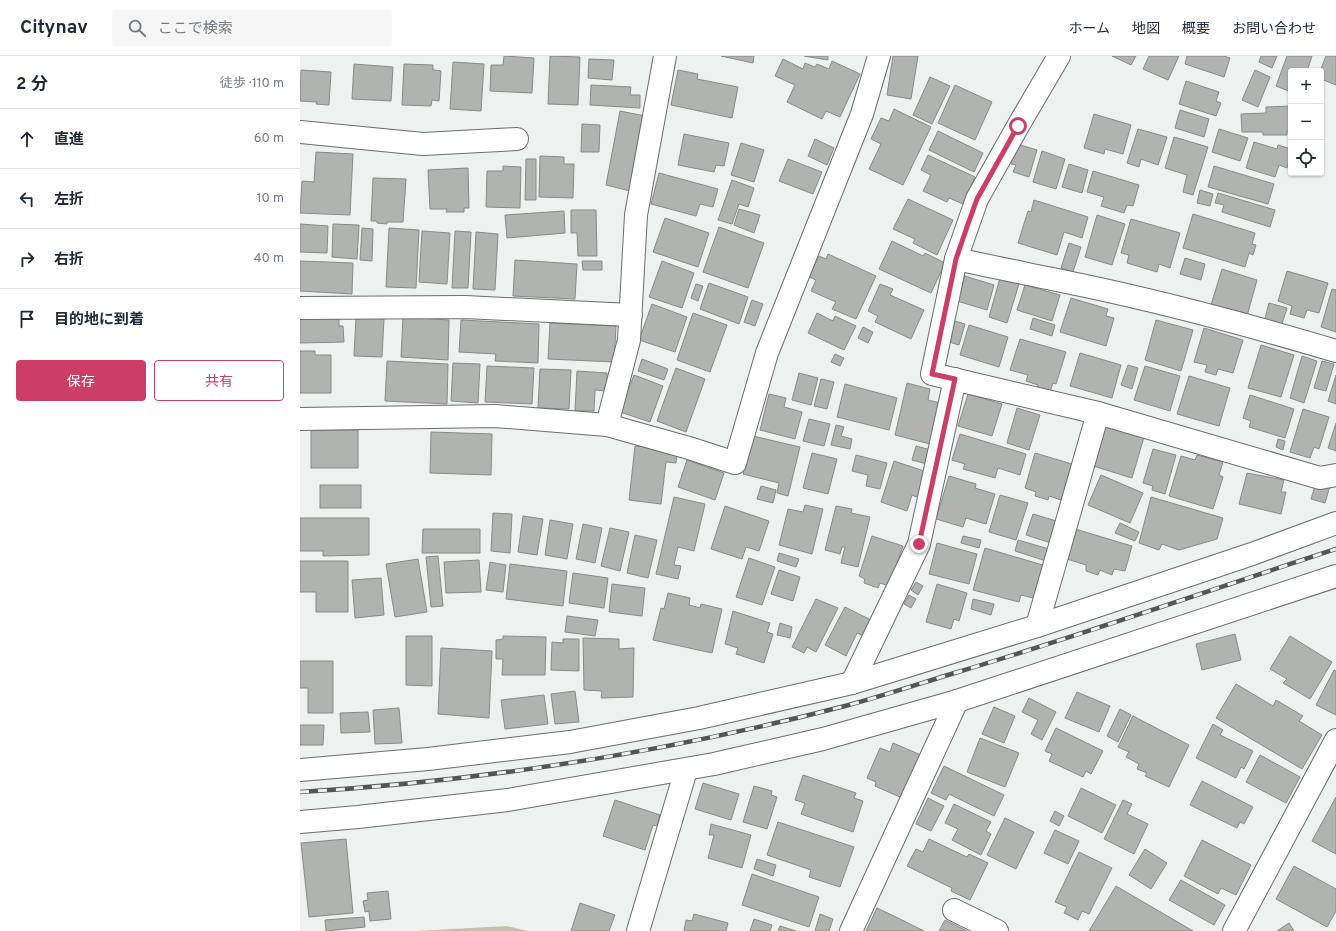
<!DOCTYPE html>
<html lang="ja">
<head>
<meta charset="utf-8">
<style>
  body { margin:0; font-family:Overpass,"Noto Sans JP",sans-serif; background:#f6f6f7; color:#1f2937 }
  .controls { position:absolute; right:12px; top:12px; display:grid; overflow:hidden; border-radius:4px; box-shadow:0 1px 3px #0004 }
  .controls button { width:36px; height:36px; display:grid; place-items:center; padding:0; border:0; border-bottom:1px solid #e0e1e3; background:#fff; color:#1f2937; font:20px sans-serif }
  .stop { position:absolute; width:12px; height:12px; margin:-9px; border:3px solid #cd3e66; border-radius:50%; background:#fff }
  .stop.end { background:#cd3e66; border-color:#fff; box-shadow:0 1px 4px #0008 }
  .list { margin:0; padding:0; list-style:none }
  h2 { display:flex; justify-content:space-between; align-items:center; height:52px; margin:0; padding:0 16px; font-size:17px }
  h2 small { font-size:13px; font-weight:400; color:#747a83 }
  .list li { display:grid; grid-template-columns:26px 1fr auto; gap:12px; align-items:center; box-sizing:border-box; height:60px; padding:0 16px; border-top:1px solid #e0e1e3 }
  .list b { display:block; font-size:15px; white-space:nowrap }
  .list em { font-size:13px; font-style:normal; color:#747a83 }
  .actions { display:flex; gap:8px; padding:12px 16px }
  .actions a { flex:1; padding:9px 0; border:1px solid #cd3e66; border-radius:4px; text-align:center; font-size:14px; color:#cd3e66 }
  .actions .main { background:#cd3e66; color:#fff }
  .icon { flex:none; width:22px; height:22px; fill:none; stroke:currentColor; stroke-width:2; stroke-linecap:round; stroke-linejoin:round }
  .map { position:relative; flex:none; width:1036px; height:875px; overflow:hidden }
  header { display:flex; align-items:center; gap:24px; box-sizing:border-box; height:56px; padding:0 20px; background:#fff; border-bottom:1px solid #e0e1e3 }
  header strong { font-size:19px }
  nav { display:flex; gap:22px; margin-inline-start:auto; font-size:14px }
  .search { width:280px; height:36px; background:#f6f6f7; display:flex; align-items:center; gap:10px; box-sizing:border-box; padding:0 14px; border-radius:4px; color:#747a83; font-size:15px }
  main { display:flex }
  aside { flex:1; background:#fff }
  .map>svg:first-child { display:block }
  .green { fill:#c2c0ab }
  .building { fill:#b0b3af; stroke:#888a87 }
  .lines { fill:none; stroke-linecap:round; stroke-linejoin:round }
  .minor-casing { stroke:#6a6e6c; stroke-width:24 }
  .minor { stroke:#fff; stroke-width:22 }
  .rail-casing { stroke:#545555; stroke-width:4.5 }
  .rail { stroke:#edf1ef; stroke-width:3; stroke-dasharray:9; stroke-linecap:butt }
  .route { stroke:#cd3e66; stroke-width:5 }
</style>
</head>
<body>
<header>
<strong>Citynav</strong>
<div class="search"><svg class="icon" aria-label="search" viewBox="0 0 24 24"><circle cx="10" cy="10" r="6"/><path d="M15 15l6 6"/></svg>ここで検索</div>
<nav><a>ホーム</a><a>地図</a><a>概要</a><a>お問い合わせ</a></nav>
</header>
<main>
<aside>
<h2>2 分<small>徒歩 · 110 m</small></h2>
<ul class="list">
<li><svg class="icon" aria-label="ahead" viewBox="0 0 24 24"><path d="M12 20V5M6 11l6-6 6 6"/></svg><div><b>直進</b></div><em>60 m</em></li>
<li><svg class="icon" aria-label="left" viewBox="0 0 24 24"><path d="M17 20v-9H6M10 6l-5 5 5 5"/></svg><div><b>左折</b></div><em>10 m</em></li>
<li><svg class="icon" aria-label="right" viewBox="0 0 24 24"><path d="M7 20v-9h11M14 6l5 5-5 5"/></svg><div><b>右折</b></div><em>40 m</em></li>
<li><svg class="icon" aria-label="arrive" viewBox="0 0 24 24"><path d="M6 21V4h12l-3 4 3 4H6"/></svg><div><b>目的地に到着</b></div></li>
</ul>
<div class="actions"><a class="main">保存</a><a>共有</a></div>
</aside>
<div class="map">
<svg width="1036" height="875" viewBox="0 0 1036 875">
  <rect width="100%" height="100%" fill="#edf1ef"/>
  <!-- green -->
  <polygon class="green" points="207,870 228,875 117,875"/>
  <!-- building -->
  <g class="building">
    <polygon points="204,0 234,2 232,37 190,35 191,9 203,9"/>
    <polygon points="250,0 280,1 278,49 248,48"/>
    <polygon points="421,0 454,0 453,7"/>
    <polygon points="504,0 528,0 528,4"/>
    <polygon points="593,0 618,0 611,43 587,39"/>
    <polygon points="812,0 836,0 831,9"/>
    <polygon points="849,0 879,0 868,24 843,13"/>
    <polygon points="887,0 924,0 930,2 924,21 885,8"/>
    <polygon points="961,0 977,0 972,12 959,6"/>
    <polygon points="987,0 1012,0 1007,15 991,15 991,36 976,30"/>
    <polygon points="1026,0 1036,0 1036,29 1021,23 1021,15 1020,15"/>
    <polygon points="289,3 314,4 312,24 288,22"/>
    <polygon points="483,3 503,13 505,7 515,11 517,8 529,13 532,5 560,18 540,61 526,55 522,63 487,46 495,29 475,20"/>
    <polygon points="153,6 184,8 181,55 150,53"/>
    <polygon points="54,8 93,11 91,45 52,43"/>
    <polygon points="104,8 133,9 133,14 141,15 139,45 132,44 131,50 102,49"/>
    <polygon points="1,14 31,16 29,49 16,48 17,46 0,45"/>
    <polygon points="378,14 398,18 397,23 438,31 432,62 371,49"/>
    <polygon points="955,14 970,21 958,51 942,44"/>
    <polygon points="630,21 650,30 632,68 613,59"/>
    <polygon points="886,25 919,36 916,45 921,47 916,60 879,48"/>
    <polygon points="291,29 331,31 330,39 340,39 340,52 290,49"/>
    <polygon points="655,29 692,46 675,84 638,67"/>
    <polygon points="991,50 991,75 987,75 987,79 963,79 963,76 942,76 941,58 966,57 966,51"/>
    <polygon points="594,53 631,71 603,129 569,113 581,88 571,83 581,62 589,65"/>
    <polygon points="880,54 909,63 904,81 875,72"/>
    <polygon points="320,55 345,60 330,135 306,129"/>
    <polygon points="794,58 831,69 823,98 805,93 804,98 784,92"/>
    <polygon points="282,68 300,69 299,96 281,96"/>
    <polygon points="838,73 867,81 858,109 841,103 839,111 827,107"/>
    <polygon points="919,73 948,82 940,105 912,96"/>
    <polygon points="638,75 683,97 674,116 629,94"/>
    <polygon points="384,78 429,87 424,110 416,109 414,116 378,109"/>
    <polygon points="874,81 908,91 893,139 883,136 887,119 865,112"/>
    <polygon points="515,83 534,92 527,109 508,100"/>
    <polygon points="954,86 977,93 978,89 991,93 991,98 987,112 979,109 975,121 946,112"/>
    <polygon points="441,87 464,94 454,126 431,119"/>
    <polygon points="717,88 737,94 729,121 713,116 716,109 711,108"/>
    <polygon points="742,95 765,103 756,133 733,126"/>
    <polygon points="16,96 53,98 50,159 0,157 2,125 14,126"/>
    <polygon points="628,99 675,121 663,148 649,142 647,146 623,135 631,119 621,114"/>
    <polygon points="240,100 264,101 264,108 274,108 273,142 239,141"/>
    <polygon points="226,103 236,103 236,144 225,144"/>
    <polygon points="488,103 522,116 513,138 479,125"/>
    <polygon points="769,108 788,114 782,137 762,131"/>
    <polygon points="203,110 221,111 220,152 186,151 187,115 203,115"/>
    <polygon points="914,110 974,128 968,148 908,131"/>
    <polygon points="168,112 169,152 164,152 164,156 146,156 147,153 130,153 128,114"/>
    <polygon points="793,115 839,129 833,150 827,149 824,157 801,150 804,141 787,136"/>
    <polygon points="359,117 418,133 413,151 400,148 396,160 351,148"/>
    <polygon points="73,122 106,123 103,166 87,166 87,168 77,167 77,165 71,165"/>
    <polygon points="432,124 454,132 448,151 439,148 432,168 418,164"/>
    <polygon points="900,134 913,138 910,150 897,147"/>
    <polygon points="918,137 975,154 970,171 922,156 924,149 915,147"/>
    <polygon points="608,143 653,164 637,199 613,187 615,183 593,173"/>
    <polygon points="734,144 788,161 782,182 764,176 757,199 718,187 728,155 731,156"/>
    <polygon points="439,153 460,159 454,177 434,169"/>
    <polygon points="271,154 296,154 297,200 278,200 277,177 271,177"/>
    <polygon points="264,155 265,177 207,182 205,159"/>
    <polygon points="893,158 955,177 952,188 956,189 953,199 949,197 945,211 883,192"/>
    <polygon points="797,159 825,168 812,209 785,201"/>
    <polygon points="365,162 409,177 398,211 353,196"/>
    <polygon points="831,163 880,177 870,212 859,208 857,216 827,207 829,199 821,197"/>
    <polygon points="0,168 28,170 27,197 0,196"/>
    <polygon points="33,168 59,169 57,203 32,201"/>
    <polygon points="419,171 464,187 448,232 403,216"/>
    <polygon points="62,172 73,173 72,205 60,204"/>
    <polygon points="89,172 119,174 116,232 86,231"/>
    <polygon points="122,175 150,177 147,228 119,226"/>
    <polygon points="155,175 171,176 168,232 152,232"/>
    <polygon points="176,176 198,178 195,234 173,233"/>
    <polygon points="592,185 623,200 625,197 645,207 631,237 579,213"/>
    <polygon points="769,187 781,191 773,216 761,212"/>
    <polygon points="528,198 576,220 556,263 532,253 536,246 511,235 516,224 509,221 519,200 526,203"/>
    <polygon points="885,202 905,208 901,224 880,218"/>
    <polygon points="215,204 277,208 275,243 213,240"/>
    <polygon points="0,205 53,207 52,238 0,235"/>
    <polygon points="282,205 302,205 302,214 283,214"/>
    <polygon points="362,205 394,217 382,252 349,241"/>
    <polygon points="922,213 957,224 947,260 911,249"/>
    <polygon points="987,215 1028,227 1019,257 1007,254 1004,262 990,258 992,250 978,245"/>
    <polygon points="665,220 694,229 687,254 657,245"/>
    <polygon points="700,222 719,228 707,267 689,261"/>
    <polygon points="409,227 448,241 439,268 400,253"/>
    <polygon points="396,228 403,230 398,245 391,242"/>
    <polygon points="580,228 593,233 590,239 624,254 611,283 575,266 578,260 568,255"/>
    <polygon points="725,229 760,239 752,265 717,254"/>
    <polygon points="1032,233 1036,234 1036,276 1021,271"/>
    <polygon points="771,242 808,253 806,260 814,262 806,290 760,276"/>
    <polygon points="452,244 463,248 455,270 444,266"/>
    <polygon points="969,247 987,252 981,271 964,266"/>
    <polygon points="352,248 387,261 375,296 339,284"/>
    <polygon points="393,257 427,269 410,316 377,304"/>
    <polygon points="517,257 533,265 535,260 556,270 544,294 508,277"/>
    <polygon points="39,260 39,270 43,270 44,286 0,287 0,261"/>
    <polygon points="56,261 84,263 82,301 54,300"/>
    <polygon points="103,261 149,264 148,304 101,301"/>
    <polygon points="733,262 755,269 752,280 730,273"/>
    <polygon points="161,264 239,268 238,307 195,305 196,298 159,296"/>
    <polygon points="856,264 893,274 881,315 845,304"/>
    <polygon points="655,265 665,268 659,289 649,286"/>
    <polygon points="250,267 316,270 314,306 248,303"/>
    <polygon points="669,269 708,281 699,311 660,299"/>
    <polygon points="563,271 573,276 568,287 558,282"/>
    <polygon points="904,272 943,284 933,317 918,313 916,319 905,316 907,309 894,306"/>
    <polygon points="720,283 766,296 756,328 753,327 750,336 737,332 738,329 726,325 728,319 710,314"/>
    <polygon points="961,289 994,299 981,341 948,332"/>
    <polygon points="0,295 15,295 15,299 31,299 31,337 0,337"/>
    <polygon points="780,297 821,309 812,342 770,330"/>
    <polygon points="535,298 544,302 540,310 531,306"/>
    <polygon points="1002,300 1017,305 1004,347 990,342"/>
    <polygon points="342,303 368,313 364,324 338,315"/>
    <polygon points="87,305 148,308 147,348 85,345"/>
    <polygon points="1022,305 1034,308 1026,335 1014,332"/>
    <polygon points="153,307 180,308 178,347 151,345"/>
    <polygon points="828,309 838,312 832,333 821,329"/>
    <polygon points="187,310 234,312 232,348 185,346"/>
    <polygon points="845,310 880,320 870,355 834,344"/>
    <polygon points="376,312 405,323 386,376 357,365"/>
    <polygon points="240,313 271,314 269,353 238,352"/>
    <polygon points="277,315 307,317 306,335 295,334 294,355 275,355"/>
    <polygon points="499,317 518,322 511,349 492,344"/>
    <polygon points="334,319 363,330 350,366 320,356"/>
    <polygon points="1036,319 1036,348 1028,345"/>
    <polygon points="889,320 930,332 919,370 877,358"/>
    <polygon points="521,323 534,326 527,353 514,350"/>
    <polygon points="607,327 630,333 628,344 640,347 630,388 595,379"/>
    <polygon points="545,328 597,342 589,374 537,361"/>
    <polygon points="469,338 486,342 484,351 502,356 495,383 460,374"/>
    <polygon points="668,338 702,348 692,380 658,370"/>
    <polygon points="950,339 994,353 985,382 949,371 951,365 943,362"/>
    <polygon points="717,352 740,359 729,394 707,387"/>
    <polygon points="1003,353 1029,361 1019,393 1014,391 1010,402 990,396"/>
    <polygon points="509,363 530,368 524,390 503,385"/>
    <polygon points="1036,367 1036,395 1028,392"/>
    <polygon points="536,369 544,371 541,380 552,383 550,393 531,389"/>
    <polygon points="805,369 844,381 832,422 793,410"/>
    <rect x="11" y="374" width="47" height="38"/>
    <polygon points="131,376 192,378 191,419 130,417"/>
    <polygon points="660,378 726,398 720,419 698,412 695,422 663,413 665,408 652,404"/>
    <polygon points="453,380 500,391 488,440 477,437 479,427 443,418"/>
    <polygon points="978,383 985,385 983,394 976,391"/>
    <polygon points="335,390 377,394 376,407 366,406 361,448 329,444"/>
    <polygon points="616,390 631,394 627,408 612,404"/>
    <polygon points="853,393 876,399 865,438 852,434 853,430 843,427"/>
    <polygon points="512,397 537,403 528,438 503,432"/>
    <polygon points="735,397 772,408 761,444 749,440 748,444 735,440 736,436 725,432"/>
    <polygon points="556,399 587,407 580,433 566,430 568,419 552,415"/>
    <polygon points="897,399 923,406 919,419 923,421 913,453 869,440 881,400 895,404"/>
    <polygon points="387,404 424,417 415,444 378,431"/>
    <polygon points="594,405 627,416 619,442 612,439 607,455 581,446"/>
    <polygon points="947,417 984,424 981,436 986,436 981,458 939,448"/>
    <polygon points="801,419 843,437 830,467 788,449"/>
    <polygon points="649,420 676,428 675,432 695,438 686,468 666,462 663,471 636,463"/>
    <polygon points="1016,427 1030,430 1025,447 1011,443"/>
    <rect x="20" y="429" width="41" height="23"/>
    <polygon points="461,430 476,434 473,447 457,443"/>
    <polygon points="700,439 728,447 716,484 689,476"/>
    <polygon points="374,441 405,448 394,495 378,491 374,509 381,510 378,523 356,518"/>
    <polygon points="851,441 923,462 917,483 879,494 862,488 859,494 839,487"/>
    <polygon points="505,449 523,453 512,498 479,489 488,453 503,456"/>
    <polygon points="425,450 469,465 459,495 446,491 442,503 411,493"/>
    <polygon points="536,450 552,453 551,457 570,461 558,511 541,507 545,491 542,491 540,498 525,494"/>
    <polygon points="193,457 212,458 210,497 191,495"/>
    <polygon points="733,458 760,466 754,488 726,479"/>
    <polygon points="223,460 243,463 237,499 218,496"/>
    <polygon points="0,462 69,462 69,499 23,500 23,495 0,495"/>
    <polygon points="250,464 273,468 267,503 245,499"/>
    <polygon points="820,467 839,476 835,485 815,477"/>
    <polygon points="283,468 302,472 295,507 276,503"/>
    <polygon points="310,472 329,476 320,515 301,510"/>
    <polygon points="123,473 180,473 180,497 122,497"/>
    <polygon points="775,473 832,490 825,515 814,513 812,519 800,514 798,519 786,515 786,509 767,503"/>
    <polygon points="335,479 357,484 348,522 327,517"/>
    <polygon points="572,480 603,490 589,530 580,527 578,532 564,527 565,523 559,520"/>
    <polygon points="663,480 681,484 679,492 661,487"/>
    <polygon points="718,484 749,493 746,505 715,495"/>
    <polygon points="637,487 677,498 669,528 629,518"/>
    <polygon points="685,492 746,510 737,543 721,539 719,546 673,534"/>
    <polygon points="479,497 499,503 496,511 477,505"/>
    <polygon points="138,500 143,550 131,551 126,501"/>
    <polygon points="449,502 475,511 462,549 436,541"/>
    <polygon points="118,503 127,556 95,561 86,508"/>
    <polygon points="179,504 181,536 146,537 144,506"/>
    <polygon points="0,505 48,505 48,556 16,556 16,536 0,536"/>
    <polygon points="190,506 206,509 203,536 186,534"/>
    <polygon points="210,508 267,515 263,550 206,543"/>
    <polygon points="479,514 500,521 493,545 471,538"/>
    <polygon points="273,517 308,522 304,552 269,547"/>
    <polygon points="81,522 84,559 55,562 52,524"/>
    <polygon points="616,526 623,530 618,539 611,534"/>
    <polygon points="312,528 345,532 342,560 309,556"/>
    <polygon points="637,528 667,537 659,565 654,563 651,573 626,566"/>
    <polygon points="368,537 390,542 389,549 400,552 401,548 422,553 412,597 353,584 361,552 364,553"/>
    <polygon points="609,539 616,543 611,552 604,548"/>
    <polygon points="516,543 538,552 516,596 507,591 504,597 492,591"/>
    <polygon points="673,543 694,548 691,559 671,553"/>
    <polygon points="545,551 571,564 564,580 557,577 546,600 525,589"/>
    <polygon points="433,555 470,567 467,576 473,578 464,607 436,598 438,592 425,588"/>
    <polygon points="267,560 298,564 295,580 265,576"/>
    <polygon points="480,567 492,571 490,582 477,579"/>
    <polygon points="935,578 941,604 902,614 896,588"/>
    <polygon points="106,580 132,580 132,630 106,629"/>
    <polygon points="203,580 246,581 245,619 202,619 203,603 196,603 196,584 203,583"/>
    <polygon points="990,580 1032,606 1010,643 983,627 987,623 970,613"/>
    <polygon points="283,582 319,583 319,593 334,592 333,641 301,642 302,635 284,634"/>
    <polygon points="263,583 279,583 279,615 251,614 252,586 263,587"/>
    <polygon points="141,592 192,595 189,662 138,658"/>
    <polygon points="0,605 33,605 33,657 8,657 8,632 0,632"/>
    <polygon points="1034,614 1036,615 1036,659 1016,649"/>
    <polygon points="936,628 973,650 976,644 1003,660 999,665 1022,679 1002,713 916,662"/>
    <polygon points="275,635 279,666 255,668 251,638"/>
    <polygon points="777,636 810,650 799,676 765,662"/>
    <polygon points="244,639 248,668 205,673 201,644"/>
    <polygon points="729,642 756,656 742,684 731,678 738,664 722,656"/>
    <polygon points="694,651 715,660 704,687 682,678"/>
    <polygon points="99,652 102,687 75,688 73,654"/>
    <polygon points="820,653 831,659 818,686 807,680"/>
    <polygon points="68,656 70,676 41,677 40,657"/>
    <polygon points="833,660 889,689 869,731 845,720 847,717 837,713 839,708 826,701 829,696 818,691"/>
    <polygon points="913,668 923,674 920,679 953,695 944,713 941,711 936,722 896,702"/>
    <polygon points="0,669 24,669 23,689 0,689"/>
    <polygon points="756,672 803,695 791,718 786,715 783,721 749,705 752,698 745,695"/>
    <polygon points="680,682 719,697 705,731 667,716"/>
    <polygon points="593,687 621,699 602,742 575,730 576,726 567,722 580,692 590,696"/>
    <polygon points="960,699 1000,721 986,747 946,726"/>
    <polygon points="644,710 704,739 694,760 649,738 646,744 631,737"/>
    <polygon points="503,719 556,737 554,742 563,745 553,776 501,758 505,747 495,744"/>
    <polygon points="902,725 953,751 944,768 940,766 937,772 890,749"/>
    <polygon points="403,727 439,738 431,764 395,753"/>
    <polygon points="454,730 472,735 471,739 477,741 467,773 443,766"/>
    <polygon points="781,732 816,749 802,777 768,760"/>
    <polygon points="1036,741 1036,798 1012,785"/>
    <polygon points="628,742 644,750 631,775 616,768"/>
    <polygon points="315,744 360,759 357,770 353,769 345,794 303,780"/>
    <polygon points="823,744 832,748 827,758 848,768 834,798 804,783"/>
    <polygon points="654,748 691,766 686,775 691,778 681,799 652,784 658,773 645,767"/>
    <polygon points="755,755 764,760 759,770 750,765"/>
    <polygon points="705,762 734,776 716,813 687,799"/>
    <polygon points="478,766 554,791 540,831 509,821 511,814 467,799"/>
    <polygon points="411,768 451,779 442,812 408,802 414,779 409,779"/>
    <polygon points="755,774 779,785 768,808 744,797"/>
    <polygon points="46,783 53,857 9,861 1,787"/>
    <polygon points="629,783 667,801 669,798 688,807 670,844 651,835 652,832 607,810 616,793 623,796"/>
    <polygon points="902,784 951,809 936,839 921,832 918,838 884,820"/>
    <polygon points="845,793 867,807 851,833 829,819"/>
    <polygon points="779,796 812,812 789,858 782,855 778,864 764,857 767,851 755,846"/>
    <polygon points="457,803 476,809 473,820 454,813"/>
    <polygon points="994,810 1036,833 1036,855 1027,871 976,843"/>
    <polygon points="452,818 519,841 509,871 442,849"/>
    <polygon points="881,824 925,849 914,869 869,844"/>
    <polygon points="816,830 893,875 789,875"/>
    <polygon points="88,835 91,863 70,865 69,855 65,856 63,845 68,844 67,837"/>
    <polygon points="280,847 315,859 309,875 271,875"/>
    <polygon points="577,852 598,862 624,875 566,875"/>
    <polygon points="394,858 428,867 426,875 384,875 386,864 392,865"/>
    <polygon points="520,858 533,863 529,875 515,875"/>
    <polygon points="64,861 65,871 26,875 25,864"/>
    <polygon points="454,863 472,869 470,875 450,875"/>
    <polygon points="645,864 667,875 639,875"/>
    <polygon points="989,867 994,875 977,875"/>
    <polygon points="480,870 496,875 478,875"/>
  </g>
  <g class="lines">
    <!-- minor casing -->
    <g class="minor-casing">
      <g id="minor">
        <path d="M 759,0 L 718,70 L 677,143 L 656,203 C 697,212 739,220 781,229 C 867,247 952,270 1036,295"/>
        <polyline points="0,76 123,88 217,83"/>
        <polyline points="656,203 632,318 798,357 1020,422 1036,419"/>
        <polyline points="0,252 165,251 331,259"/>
        <polyline points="0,363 195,360 307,369 389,392 435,407 467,297 562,58 579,0"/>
        <polyline points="307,369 329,284 336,159 365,0"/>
        <polyline points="737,570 798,357"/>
        <polyline points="552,627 619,488 655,323"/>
        <polyline points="0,714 128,703 270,686 399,662 552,627 737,570 952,498 1036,467"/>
        <polyline points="0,766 58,761 208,744 414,708 523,683 657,645 1036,520"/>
        <polyline points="654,854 697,875"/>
        <polyline points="338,875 386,714"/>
        <polyline points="551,875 657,645"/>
        <polyline points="934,875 1036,684"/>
      </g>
    </g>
    <!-- minor -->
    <use href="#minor" class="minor"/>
    <!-- rail casing -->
    <g class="rail-casing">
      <path id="rail" d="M 0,736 C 184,725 367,696 545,650 C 583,640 621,627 658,616 C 785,578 910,534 1036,493"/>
    </g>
    <!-- rail -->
    <use href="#rail" class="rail"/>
  </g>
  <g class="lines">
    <!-- route -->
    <polyline class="route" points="619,488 655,323 632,318 656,203 668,168 677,143 718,70"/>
  </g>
</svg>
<div class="controls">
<button>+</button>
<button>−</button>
<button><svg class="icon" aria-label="locate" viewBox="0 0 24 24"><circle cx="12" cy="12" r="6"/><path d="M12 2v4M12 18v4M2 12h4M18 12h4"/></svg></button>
</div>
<div class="stop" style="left:718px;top:70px"></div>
<div class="stop end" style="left:619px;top:488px"></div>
</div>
</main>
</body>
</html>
